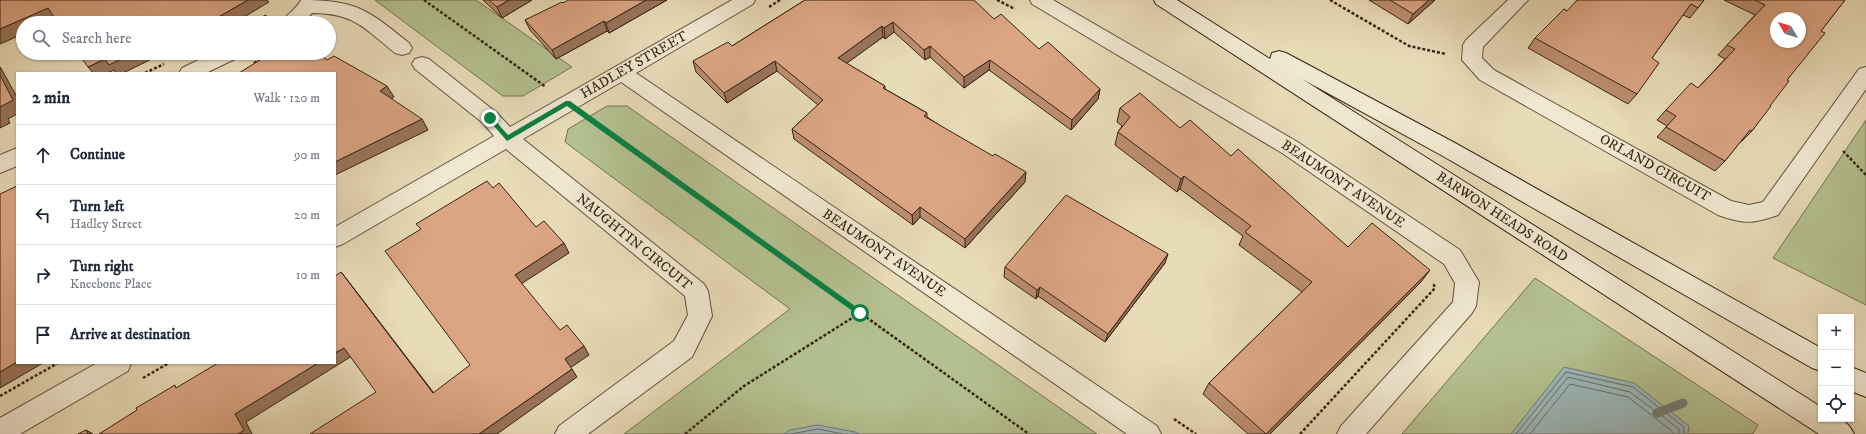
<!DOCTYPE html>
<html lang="en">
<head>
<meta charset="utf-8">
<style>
  body { margin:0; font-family:"IM FELL DW Pica",serif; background:#f2f2f3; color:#1f2937 }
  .controls { position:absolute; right:12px; bottom:12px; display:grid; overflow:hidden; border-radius:0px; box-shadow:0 1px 3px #0004 }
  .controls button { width:36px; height:36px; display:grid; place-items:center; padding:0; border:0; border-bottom:1px solid #e0e1e3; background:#fff; color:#1f2937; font:20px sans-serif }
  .compass { position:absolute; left:1770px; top:12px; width:36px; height:36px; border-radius:50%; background:#fff; box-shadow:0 1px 3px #0004; rotate:308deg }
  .stop { position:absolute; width:12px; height:12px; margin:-9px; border:3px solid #0b8043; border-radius:50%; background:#fff }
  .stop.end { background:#0b8043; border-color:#fff; box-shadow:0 1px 4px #0008 }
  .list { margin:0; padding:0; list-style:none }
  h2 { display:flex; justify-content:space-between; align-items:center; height:52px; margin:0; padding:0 16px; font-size:17px }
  h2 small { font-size:13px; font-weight:400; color:#747a83 }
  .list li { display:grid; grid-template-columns:26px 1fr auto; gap:12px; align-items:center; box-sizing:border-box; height:60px; padding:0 16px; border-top:1px solid #e0e1e3 }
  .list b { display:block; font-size:15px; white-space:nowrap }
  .list p { margin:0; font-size:13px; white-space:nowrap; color:#747a83 }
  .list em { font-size:13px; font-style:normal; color:#747a83 }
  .icon { flex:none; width:22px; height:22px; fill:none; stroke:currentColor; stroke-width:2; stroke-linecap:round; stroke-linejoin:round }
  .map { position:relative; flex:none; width:1866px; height:434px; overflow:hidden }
  .search { position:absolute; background:#fff; box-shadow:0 1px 3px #0004; left:16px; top:16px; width:320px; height:44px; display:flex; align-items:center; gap:10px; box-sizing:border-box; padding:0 14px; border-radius:22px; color:#747a83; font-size:15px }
  .panel { position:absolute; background:#fff; box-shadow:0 1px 3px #0004; left:16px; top:72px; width:320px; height:292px; border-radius:0px }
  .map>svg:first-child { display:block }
  .green { fill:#b4c090; stroke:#757251 }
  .water { fill:#9cb8ba; stroke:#737c77 }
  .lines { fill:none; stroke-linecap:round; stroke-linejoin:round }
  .shore { stroke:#696e66; stroke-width:1 }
  .stream { stroke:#737c77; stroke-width:9 }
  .minor-casing { stroke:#62513c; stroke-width:2 }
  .secondary-casing { stroke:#362312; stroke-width:2 }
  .path { stroke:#362312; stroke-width:2.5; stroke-dasharray:3 2; stroke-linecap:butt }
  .minor { fill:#f0e8d1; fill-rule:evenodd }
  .secondary { fill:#f0e8d1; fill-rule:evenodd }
  .wall { fill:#bc8e71; stroke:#362312 }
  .shaded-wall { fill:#99745c; stroke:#362312 }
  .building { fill:#dba583; stroke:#362312; fill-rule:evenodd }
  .route { fill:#0b8043 }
  .labels { text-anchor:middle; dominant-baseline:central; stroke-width:3; stroke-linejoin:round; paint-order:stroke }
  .street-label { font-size:14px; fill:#362312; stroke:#f0e8d1 }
</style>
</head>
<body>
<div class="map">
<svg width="1866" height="434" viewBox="0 0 1866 434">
  <rect width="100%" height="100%" fill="#e8dbb8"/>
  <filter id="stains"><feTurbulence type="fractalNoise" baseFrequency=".005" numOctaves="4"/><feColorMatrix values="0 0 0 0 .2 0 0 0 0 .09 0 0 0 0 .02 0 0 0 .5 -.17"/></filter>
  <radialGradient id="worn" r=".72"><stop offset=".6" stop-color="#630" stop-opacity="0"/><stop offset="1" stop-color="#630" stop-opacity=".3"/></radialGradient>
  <!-- green -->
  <g class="green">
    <polygon points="375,0 476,0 572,67 523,96 503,96"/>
    <polygon points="607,106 627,106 1097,434 624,434 790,309 565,142 568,129"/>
    <polygon points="1866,120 1866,305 1773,258"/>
    <polygon points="1535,278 1758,425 1753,434 1402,434"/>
  </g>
  <!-- water -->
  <g class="water">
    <polygon points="1564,367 1634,383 1689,426 1688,434 1511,434"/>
    <polygon points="818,425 855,432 860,434 784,434 790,430"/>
  </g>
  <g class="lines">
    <!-- shore -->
    <g class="shore">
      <polyline points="791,434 818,429 843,434"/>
      <polyline points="1516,434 1566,372 1633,387 1684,427 1684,434"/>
      <polyline points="1522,434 1568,377 1630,392 1679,429 1679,434"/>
      <polyline points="1530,434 1570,384 1628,397 1672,431 1673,434"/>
    </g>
    <!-- stream -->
    <polyline class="stream" points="1657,413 1683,403"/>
    <!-- minor casing -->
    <g class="minor-casing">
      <g id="minor">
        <path d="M 301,0 C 356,0 367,9 409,43 L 412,48 L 409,53 L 402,55 L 395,53 C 364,28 354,13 312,13 L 303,23 L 281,23 C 286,14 296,10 301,0 Z"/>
        <polygon points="732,0 755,0 753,4 636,73 1157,426 1161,434 1127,434 621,82 523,139 704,284 708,291 712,316 692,357 588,434 555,434 559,426 674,341 688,315 685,296 506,149 343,244 335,247 335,227 494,136 483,123 415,69 412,64 415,59 422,57 429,59 497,113 510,127"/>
        <polygon points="1030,0 1053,0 1296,141 1460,250 1479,282 1476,306 1472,313 1366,434 1337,434 1341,426 1453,302 1455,283 1444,264 1282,153 1032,4"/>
        <path d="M 1508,0 L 1528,0 L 1483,47 L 1482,58 L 1494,70 L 1731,201 L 1749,205 L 1763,202 L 1859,69 L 1866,67 L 1866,89 L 1778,215 C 1753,224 1743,224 1718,215 L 1480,80 L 1462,60 L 1463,45 L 1466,40 Z"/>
        <polygon points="213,53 240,53 237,58 206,73 179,73 182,68"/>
        <polygon points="17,148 17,166 0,173 0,155"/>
        <polygon points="97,363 131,363 128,371 20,434 0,434 0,418"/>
      </g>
    </g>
    <!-- secondary casing -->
    <g class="secondary-casing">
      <g id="secondary">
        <path d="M 1154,0 L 1177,0 L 1270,59 L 1272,53 L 1279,51 L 1286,53 L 1455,143 L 1821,348 L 1821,371 L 1812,368 L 1441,155 L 1302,79 L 1821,407 L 1821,419 C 1837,419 1846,417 1854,434 L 1819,434 L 1156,4 Z"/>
        <polygon points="1851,367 1866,373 1866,397 1851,391"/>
      </g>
    </g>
    <!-- path -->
    <g class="path">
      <polyline points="424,0 546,87"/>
      <polyline points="997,0 1015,9"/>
      <polyline points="1330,0 1409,46 1446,54"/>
      <polyline points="769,7 780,0"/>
      <polyline points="250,23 268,15"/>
      <polyline points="254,63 273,53"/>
      <polyline points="145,73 164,64"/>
      <polyline points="590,119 1029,434"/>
      <polyline points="1843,151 1866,175"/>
      <polyline points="143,378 169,363"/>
      <polyline points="0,396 58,363"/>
      <polyline points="1174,419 1196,434"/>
      <polyline points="685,434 744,386 860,313"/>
      <polyline points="1300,434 1435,288 1433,282"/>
    </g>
    <!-- minor -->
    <use href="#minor" class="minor"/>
    <!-- secondary -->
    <use href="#secondary" class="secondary"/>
  </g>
  <!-- wall -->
  <g class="wall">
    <polygon points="483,0 532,0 502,18"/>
    <polygon points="667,0 609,33 607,31 556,59 530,30 525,20 563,3"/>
    <polygon points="805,0 994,19 1039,49 1100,89 1098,99 1071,130 989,70 964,88 930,57 925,60 894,32 885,39 883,37 846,63 885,86 885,89 927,113 927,117 1025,182 965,248 920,217 913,225 794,139 792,129 818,105 777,71 727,103 696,72 693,61 732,46"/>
    <polygon points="1369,0 1435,0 1408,24"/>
    <polygon points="1704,0 1690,18 1683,15 1652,58 1637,94 1628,104 1528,48 1535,38 1567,11"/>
    <polygon points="1724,0 1845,0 1821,31 1752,131 1742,141 1741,141 1725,161 1715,171 1657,137 1667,126 1657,120 1666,110 1698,88 1725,59 1718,55 1755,15"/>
    <polygon points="1120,108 1180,128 1231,156 1348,247 1421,282 1270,434 1248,434 1203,394 1209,383 1302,292 1239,245 1243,236 1180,189 1177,192 1115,145 1118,132 1122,126 1117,122"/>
    <polygon points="1165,263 1105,342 1038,296 1036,299 1004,277 1005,267"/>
  </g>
  <!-- shaded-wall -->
  <g class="shaded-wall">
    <polygon points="248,0 267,0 269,2 234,23 208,23"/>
    <polygon points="509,0 532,0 502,18 497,7"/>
    <polygon points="646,0 667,0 609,33 606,23"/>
    <polygon points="1429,0 1435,0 1408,24 1413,14"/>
    <polygon points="48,8 58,18 47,23 23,23 23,34 0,44 0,29"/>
    <polygon points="604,21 607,31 556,59 552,50"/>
    <polygon points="893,22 894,32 885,39 884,28"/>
    <polygon points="882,26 883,37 839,69 838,58"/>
    <polygon points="930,46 930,57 925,60 924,50"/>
    <polygon points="133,53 164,53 123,73 116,73 114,70 108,73 93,73 88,67 105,59"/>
    <polygon points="990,60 989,70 964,88 964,77"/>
    <polygon points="775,61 777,71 727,103 724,93"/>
    <polygon points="0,67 2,70 17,97 17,114 8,119 10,123 0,128"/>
    <polygon points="387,86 394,97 386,102 380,91"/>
    <polygon points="1100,89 1098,99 1071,130 1072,120"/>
    <polygon points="422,119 428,130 335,175 335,162"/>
    <polygon points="1026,172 1025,182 965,248 965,239"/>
    <polygon points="1184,176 1180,189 1177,192 1181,179"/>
    <polygon points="920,207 920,217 913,225 912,215"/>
    <polygon points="564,243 569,253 521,284 515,275"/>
    <polygon points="1168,254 1165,263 1105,342 1108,334"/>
    <polygon points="1430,270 1421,282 1270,434 1266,434"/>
    <polygon points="341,272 349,282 440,401 433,393"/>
    <polygon points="1040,287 1038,296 1036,299 1037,290"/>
    <polygon points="584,346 589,355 570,368 565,359"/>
    <polygon points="344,348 352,356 246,422 252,434 238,434 235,414 318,363 335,363 335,353"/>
    <polygon points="17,362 17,363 43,363 0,388 0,372"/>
    <polygon points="572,369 577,377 497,434 479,434"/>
    <polygon points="86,430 93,434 88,434"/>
  </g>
  <!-- building -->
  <g class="building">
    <polygon points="0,0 248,0 208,23 58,23 48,8 0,29"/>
    <polygon points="489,0 509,0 497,7"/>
    <polygon points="568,0 646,0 606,23 604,21 552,50 525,20 562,2 563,3"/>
    <polygon points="805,0 974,0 994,19 1001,14 1039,49 1048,42 1100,89 1072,120 990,60 964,77 930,46 924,50 893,22 884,28 882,26 838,58 885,86 883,88 927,113 924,116 993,156 995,154 1026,172 965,239 920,207 912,215 792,129 823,100 775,61 724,93 693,61 728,42 732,46"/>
    <polygon points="1390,0 1429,0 1413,14"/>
    <polygon points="1577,0 1704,0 1698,8 1691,4 1652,58 1659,63 1637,94 1535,38 1564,9 1567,11"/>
    <path d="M 1755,0 L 1845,0 L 1821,31 L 1825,33 L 1787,80 L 1789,81 L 1770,106 L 1771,106 L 1752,131 L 1750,130 L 1725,161 L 1666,127 L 1676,116 L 1666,110 L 1691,83 L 1698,88 L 1735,49 L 1727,45 L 1765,5 ZM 1776,18 L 1800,18 L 1800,42 L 1776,42 Z"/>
    <polygon points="78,53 133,53 109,65 105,59 88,67"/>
    <polygon points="271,53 319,53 327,60 334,56 387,86 380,91 422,119 335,162 335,73 239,73"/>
    <polygon points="0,75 13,100 0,107"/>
    <polygon points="1140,93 1180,128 1190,120 1231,156 1238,149 1348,247 1372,223 1430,270 1266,434 1209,383 1312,282 1245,232 1251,226 1184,176 1181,179 1118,132 1130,117 1120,108"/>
    <polygon points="487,181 493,188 499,183 536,227 544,221 564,243 515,275 560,330 567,325 584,346 565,359 572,369 479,434 310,434 376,392 344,348 335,353 335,276 341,272 433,393 470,365 385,251 421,229 416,224"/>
    <polygon points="17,186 17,362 0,372 0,194"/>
    <polygon points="1066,195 1168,254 1108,334 1040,287 1037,290 1005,267"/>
    <polygon points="218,363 318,363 235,414 244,430 238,434 99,434 137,410 136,408 175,385 176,388"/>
    <polygon points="86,430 88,434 78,434"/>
  </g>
  <!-- route -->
  <polygon class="route" points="566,101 570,101 862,311 862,315 858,315 567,106 507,141 487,118 492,117 508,135"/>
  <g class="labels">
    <!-- street labels -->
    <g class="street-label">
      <text transform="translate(634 65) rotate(-30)">HADLEY STREET</text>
      <text transform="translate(1655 168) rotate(29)">ORLAND CIRCUIT</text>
      <text transform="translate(1343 184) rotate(34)">BEAUMONT AVENUE</text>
      <text transform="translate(1502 217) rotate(33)">BARWON HEADS ROAD</text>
      <text transform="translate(634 242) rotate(39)">NAUGHTIN CIRCUIT</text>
      <text transform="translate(884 253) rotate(34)">BEAUMONT AVENUE</text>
    </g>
  </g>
  <rect width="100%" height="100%" filter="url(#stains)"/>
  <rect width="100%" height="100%" fill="url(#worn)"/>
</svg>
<div class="controls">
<button>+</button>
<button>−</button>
<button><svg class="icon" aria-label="locate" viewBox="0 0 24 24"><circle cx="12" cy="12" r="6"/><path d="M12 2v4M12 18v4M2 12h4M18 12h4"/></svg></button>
</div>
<svg class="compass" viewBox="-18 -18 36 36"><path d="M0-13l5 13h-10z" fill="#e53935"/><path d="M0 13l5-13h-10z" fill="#747a83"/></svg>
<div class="stop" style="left:860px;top:313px"></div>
<div class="stop end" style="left:490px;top:118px"></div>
<div class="search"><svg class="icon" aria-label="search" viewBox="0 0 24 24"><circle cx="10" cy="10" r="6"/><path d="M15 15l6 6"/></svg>Search here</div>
<section class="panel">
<h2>2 min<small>Walk · 120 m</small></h2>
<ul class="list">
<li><svg class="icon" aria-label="ahead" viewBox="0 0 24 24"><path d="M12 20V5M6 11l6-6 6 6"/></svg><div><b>Continue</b></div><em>90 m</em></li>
<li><svg class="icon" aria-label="left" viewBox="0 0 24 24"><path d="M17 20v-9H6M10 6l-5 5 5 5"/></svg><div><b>Turn left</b><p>Hadley Street</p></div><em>20 m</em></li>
<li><svg class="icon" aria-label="right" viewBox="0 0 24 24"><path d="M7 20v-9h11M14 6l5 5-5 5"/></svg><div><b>Turn right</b><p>Kneebone Place</p></div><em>10 m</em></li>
<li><svg class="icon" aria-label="arrive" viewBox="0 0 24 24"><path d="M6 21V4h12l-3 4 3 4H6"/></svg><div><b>Arrive at destination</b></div></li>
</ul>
</section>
</div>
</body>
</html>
